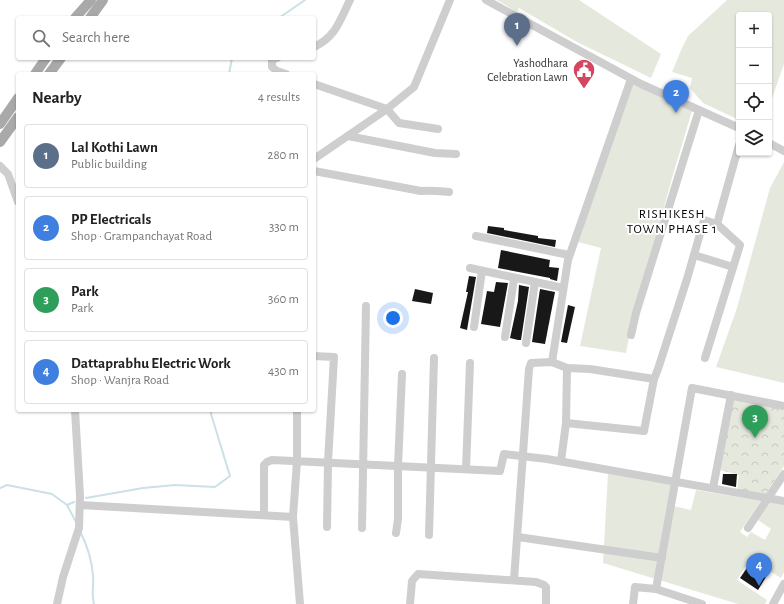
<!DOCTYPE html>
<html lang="en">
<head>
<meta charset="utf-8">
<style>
  body { margin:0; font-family:"Alegreya Sans",sans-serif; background:#f2f2f2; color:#222 }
  .controls { position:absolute; right:12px; top:12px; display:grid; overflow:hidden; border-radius:4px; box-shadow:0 1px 3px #0004 }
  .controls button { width:36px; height:36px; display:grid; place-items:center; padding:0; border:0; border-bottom:1px solid #e0e0e0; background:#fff; color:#222; font:20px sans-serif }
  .you { position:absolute; left:393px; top:318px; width:14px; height:14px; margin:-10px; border:3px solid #fff; border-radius:50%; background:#1a73e8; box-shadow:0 0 0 6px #1a73e833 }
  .badge { display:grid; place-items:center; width:26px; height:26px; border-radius:50%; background:#d93025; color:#fff; font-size:13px; font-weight:700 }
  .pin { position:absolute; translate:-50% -33px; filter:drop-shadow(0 1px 2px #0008) }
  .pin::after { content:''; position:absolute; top:21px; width:14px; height:12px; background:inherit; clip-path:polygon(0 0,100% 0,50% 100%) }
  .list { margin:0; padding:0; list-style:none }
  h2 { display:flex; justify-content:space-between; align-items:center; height:52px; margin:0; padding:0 16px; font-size:17px }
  h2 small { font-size:13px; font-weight:400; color:#767676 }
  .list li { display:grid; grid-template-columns:26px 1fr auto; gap:12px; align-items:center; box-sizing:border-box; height:64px; margin:0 8px 8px; padding:0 8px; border:1px solid #e0e0e0; border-radius:4px }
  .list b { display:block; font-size:15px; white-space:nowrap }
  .list p { margin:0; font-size:13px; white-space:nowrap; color:#767676 }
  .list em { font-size:13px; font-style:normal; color:#767676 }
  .icon { flex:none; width:22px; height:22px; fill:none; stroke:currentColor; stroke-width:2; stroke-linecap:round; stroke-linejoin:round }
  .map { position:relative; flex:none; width:784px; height:604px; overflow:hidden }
  .search { position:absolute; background:#fff; box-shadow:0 1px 3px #0004; left:16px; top:16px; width:300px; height:44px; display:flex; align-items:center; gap:10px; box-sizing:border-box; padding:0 14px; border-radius:4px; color:#767676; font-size:15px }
  .panel { position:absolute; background:#fff; box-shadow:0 1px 3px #0004; left:16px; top:72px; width:300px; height:340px; border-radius:4px }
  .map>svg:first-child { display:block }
  .green { fill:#e5e9dd }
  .park { fill:url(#park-crowns) }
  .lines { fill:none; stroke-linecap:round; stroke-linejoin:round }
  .stream { stroke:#cce0e7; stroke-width:2 }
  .building { fill:#181818 }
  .minor { stroke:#cecece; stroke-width:8 }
  .major { stroke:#a9a9a9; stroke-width:10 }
  .labels { text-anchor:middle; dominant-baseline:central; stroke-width:4; stroke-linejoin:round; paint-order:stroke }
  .poi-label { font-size:12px; fill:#313131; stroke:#fff; text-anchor:end }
  .neighbourhood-label { font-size:13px; letter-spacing:1px; fill:#000; stroke:#fff }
</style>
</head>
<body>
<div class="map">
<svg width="784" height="604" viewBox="0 0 784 604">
  <defs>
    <pattern id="park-crowns" width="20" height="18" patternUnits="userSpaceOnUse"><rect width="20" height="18" fill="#e5e9dd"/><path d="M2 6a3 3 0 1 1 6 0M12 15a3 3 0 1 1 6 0" fill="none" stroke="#c5c8be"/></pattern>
  </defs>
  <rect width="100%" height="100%" fill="#fff"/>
  <!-- green -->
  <g class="green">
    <polygon points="497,0 579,0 661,54 651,78 577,42 519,8 517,12"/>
    <polygon points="727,0 784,0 784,64 769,107 769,15 739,15 739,120 703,103 690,88 692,78 672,72 682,48 688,36"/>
    <polygon points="632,82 692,111 672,178 656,237 636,301 626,353 580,346 601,248 578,242"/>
    <polygon points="784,162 784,383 716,367 737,308 770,188"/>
    <polygon points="608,474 673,485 669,505 691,510 696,490 761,501 740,532 747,537 751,532 765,540 771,529 758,520 769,502 784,505 784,572 781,578 750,559 737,580 767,600 765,604 738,604 603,563"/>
  </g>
  <!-- park -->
  <polygon class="park" points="733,399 784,409 784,466 765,495 737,490 739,475 720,470"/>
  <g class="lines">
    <!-- stream -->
    <g class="stream">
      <polyline points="279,18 305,0"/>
      <polyline points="229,74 232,58"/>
      <polyline points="0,488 7,485 52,494 67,505 74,502"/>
      <polyline points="86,498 143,488 175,485 215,487 230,476 211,414 211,410"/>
      <polyline points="67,505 76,522"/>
      <path d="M 80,531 C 87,545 92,560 93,576 C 94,585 91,595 94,604"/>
    </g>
  </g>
  <!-- building -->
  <g class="building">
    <polygon points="488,226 504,228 504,230 538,236 538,238 556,240 555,247 487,233"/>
    <polygon points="501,250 550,260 549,267 559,268 557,281 550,279 550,278 498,268"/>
    <polygon points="469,276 476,277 467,330 460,328 468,292 466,292"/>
    <polygon points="496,282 508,283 500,327 481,324 487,291 494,292"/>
    <polygon points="519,285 529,287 521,340 518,340 510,338 518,301"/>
    <polygon points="415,289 433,293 431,304 412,301"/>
    <polygon points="540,289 555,292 545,344 532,342"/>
    <polygon points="568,305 575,307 567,343 561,342"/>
    <polygon points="723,474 737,474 736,487 722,484"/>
    <polygon points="751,562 769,572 758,590 740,578"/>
  </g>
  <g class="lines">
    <!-- minor -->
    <g class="minor">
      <polyline points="486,0 641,84 739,128"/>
      <path d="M 314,47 C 336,37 340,20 350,0"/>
      <polyline points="277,58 272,59 272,67 277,71 286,74"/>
      <polyline points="314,84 387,109 399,123 438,129"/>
      <polyline points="348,136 435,153 456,154"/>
      <polyline points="769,143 784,151"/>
      <polyline points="314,159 387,109 414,87 450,0"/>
      <polyline points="0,166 8,174 18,202"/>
      <path d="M 314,171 L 421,191 C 432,190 438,191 449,192"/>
      <polyline points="476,236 569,255"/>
      <polyline points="694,255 733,267"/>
      <polyline points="470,268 563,288"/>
      <polyline points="474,327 482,271"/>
      <polyline points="631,335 636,313 699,110"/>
      <polyline points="505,337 514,279"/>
      <polyline points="526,343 535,282"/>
      <polyline points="314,356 334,357 328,462 327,527"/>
      <polyline points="705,358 740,245 717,224"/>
      <polyline points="552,362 568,260 631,79"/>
      <polyline points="566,423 644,431 654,379 658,369 687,279 704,220 717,224 739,145"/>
      <polyline points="561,461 566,423 567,368"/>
      <polyline points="466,469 470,363"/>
      <polyline points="713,488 731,395"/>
      <polyline points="80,505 293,517 297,461 297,410"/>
      <polyline points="264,515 264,465 267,462 272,460 500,471 504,454 547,459 784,501"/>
      <polyline points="293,517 300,604"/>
      <polyline points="362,528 366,306"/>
      <polyline points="748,528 784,474"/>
      <polyline points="396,533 398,519 398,466 402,374"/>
      <polyline points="429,535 434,358"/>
      <polyline points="518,537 662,558"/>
      <polyline points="514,580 529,369 531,363 552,362 567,368 590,369 654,379"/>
      <polyline points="656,589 702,604"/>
      <polyline points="57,604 63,577 79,528 80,496 75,410"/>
      <polyline points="410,604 412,581 418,574 536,582 544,585 546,587 546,604"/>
      <polyline points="633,604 635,587 656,589 692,388 784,406"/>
      <polyline points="773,604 784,584"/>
    </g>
    <!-- major -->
    <g class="major">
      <polyline points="75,18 91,0"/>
      <polyline points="90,18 103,0"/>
      <polyline points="35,74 46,58"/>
      <polyline points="49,74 61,58"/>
      <polyline points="0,124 18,98"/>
      <polyline points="0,142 18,117"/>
    </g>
  </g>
  <!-- icons -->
  <defs>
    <g id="civic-pin" transform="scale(1.15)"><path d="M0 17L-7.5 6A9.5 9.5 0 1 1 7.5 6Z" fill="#d34761" stroke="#fff"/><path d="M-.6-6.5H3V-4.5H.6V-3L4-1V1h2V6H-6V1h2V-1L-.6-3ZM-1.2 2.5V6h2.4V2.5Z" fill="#fff"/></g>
  </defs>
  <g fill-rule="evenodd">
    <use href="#civic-pin" x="584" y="70"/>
  </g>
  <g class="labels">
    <!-- poi labels -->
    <g class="poi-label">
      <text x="568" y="63">Yashodhara<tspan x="568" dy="14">Celebration Lawn</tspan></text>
    </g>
    <!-- neighbourhood labels -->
    <g class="neighbourhood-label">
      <text x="672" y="214">RISHIKESH<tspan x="672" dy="15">TOWN PHASE 1</tspan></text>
    </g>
  </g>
</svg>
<div class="controls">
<button>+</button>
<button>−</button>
<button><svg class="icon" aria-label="locate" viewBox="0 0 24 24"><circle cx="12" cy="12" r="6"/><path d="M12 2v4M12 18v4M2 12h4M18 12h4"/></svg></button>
<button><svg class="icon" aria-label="layers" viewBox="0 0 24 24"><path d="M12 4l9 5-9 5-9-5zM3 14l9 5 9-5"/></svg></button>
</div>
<div class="you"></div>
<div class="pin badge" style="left:517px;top:46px;background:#5c6f8a">1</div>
<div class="pin badge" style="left:676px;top:113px;background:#3f7fe0">2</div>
<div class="pin badge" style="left:755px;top:438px;background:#2e9e5b">3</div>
<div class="pin badge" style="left:759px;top:586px;background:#3f7fe0">4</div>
<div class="search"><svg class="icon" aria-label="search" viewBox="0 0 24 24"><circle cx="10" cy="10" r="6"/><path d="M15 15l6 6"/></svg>Search here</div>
<section class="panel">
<h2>Nearby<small>4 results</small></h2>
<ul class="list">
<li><span class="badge" style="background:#5c6f8a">1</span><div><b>Lal Kothi Lawn</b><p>Public building</p></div><em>280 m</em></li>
<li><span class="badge" style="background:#3f7fe0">2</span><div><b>PP Electricals</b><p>Shop · Grampanchayat Road</p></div><em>330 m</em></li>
<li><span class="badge" style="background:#2e9e5b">3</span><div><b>Park</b><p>Park</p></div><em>360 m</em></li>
<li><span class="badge" style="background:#3f7fe0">4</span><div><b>Dattaprabhu Electric Work</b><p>Shop · Wanjra Road</p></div><em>430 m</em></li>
</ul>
</section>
</div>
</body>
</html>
